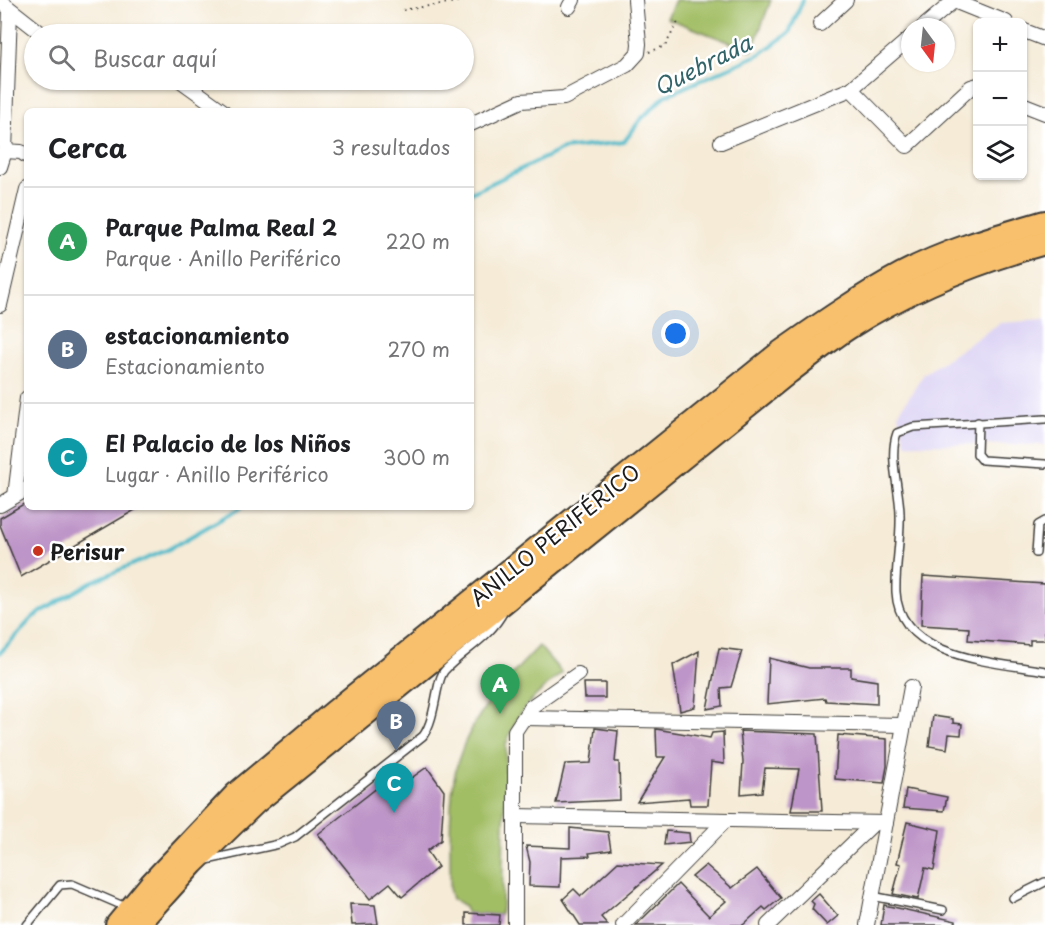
<!DOCTYPE html>
<html lang="es">
<head>
<meta charset="utf-8">
<style>
  body { margin:0; font-family:"Playpen Sans",sans-serif; background:#f2f2f2; color:#202124 }
  .controls { position:absolute; right:18px; top:18px; display:grid; overflow:hidden; border-radius:9px; box-shadow:0 2px 4px #0004 }
  .controls button { width:54px; height:54px; display:grid; place-items:center; padding:0; border:0; border-bottom:2px solid #e0e0e0; background:#fff; color:#202124; font:30px sans-serif }
  .compass { position:absolute; left:901px; top:18px; width:54px; height:54px; border-radius:50%; background:#fff; box-shadow:0 2px 4px #0004; rotate:165deg }
  .you { position:absolute; left:676px; top:334px; width:21px; height:21px; margin:-15px; border:4px solid #fff; border-radius:50%; background:#1a73e8; box-shadow:0 0 0 9px #1a73e833 }
  .badge { display:grid; place-items:center; width:39px; height:39px; border-radius:50%; background:#db2777; color:#fff; font-size:20px; font-weight:700 }
  .pin { position:absolute; translate:-50% -50px; filter:drop-shadow(0 2px 3px #0008) }
  .pin::after { content:''; position:absolute; top:32px; width:21px; height:18px; background:inherit; clip-path:polygon(0 0,100% 0,50% 100%) }
  .list { margin:0; padding:0; list-style:none }
  h2 { display:flex; justify-content:space-between; align-items:center; height:78px; margin:0; padding:0 24px; font-size:26px }
  h2 small { font-size:20px; font-weight:400; color:#757577 }
  .list li { display:grid; grid-template-columns:39px 1fr auto; gap:18px; align-items:center; box-sizing:border-box; height:108px; padding:0 24px; border-top:2px solid #e0e0e0 }
  .list b { display:block; font-size:22px; white-space:nowrap }
  .list p { margin:0; font-size:20px; white-space:nowrap; color:#757577 }
  .list em { font-size:20px; font-style:normal; color:#757577 }
  .icon { flex:none; width:33px; height:33px; fill:none; stroke:currentColor; stroke-width:2; stroke-linecap:round; stroke-linejoin:round }
  .map { position:relative; flex:none; width:1045px; height:925px; overflow:hidden }
  .search { position:absolute; background:#fff; box-shadow:0 2px 4px #0004; left:24px; top:24px; width:450px; height:66px; display:flex; align-items:center; gap:15px; box-sizing:border-box; padding:0 21px; border-radius:33px; color:#757577; font-size:22px }
  .panel { position:absolute; background:#fff; box-shadow:0 2px 4px #0004; left:24px; top:108px; width:450px; height:402px; border-radius:9px }
  .map>svg:first-child { display:block }
  .built { fill:#ded5f5 }
  .green { fill:#a2be65; stroke:#5f6d40; stroke-width:1.5 }
  .lines { fill:none; stroke-linecap:round; stroke-linejoin:round }
  .stream { stroke:#4fbbca; stroke-width:4 }
  .building { fill:#be95c8 }
  .service-casing { stroke:#3d3b38; stroke-width:10 }
  .minor-casing { stroke:#3d3b38; stroke-width:16 }
  .trunk-casing { stroke:#3d3b38; stroke-width:26 }
  .path { stroke:#3d3b38; stroke-width:2; stroke-dasharray:1.5 4.5; stroke-linecap:butt }
  .service { stroke:#fff; stroke-width:7 }
  .minor { stroke:#fff; stroke-width:14 }
  .trunk { stroke:#f8bf6c; stroke-width:22 }
  .poi-dot { fill:#c8321e; stroke:#fff; stroke-width:2 }
  .labels { text-anchor:middle; dominant-baseline:central; stroke-width:5; stroke-linejoin:round; paint-order:stroke }
  .street-label { font-size:21px; fill:#1c1c1c; stroke:#fff }
  .poi-label { font-size:21px; font-weight:bold; fill:#1c1c1c; stroke:#fff; text-anchor:start }
  .water-label { font-size:22px; font-style:italic; fill:#33646a; stroke:#fff }
</style>
</head>
<body>
<div class="map">
<svg width="1045" height="925" viewBox="0 0 1045 925">
  <rect width="100%" height="100%" fill="#fff"/>
  <filter id="ink" filterUnits="userSpaceOnUse"><feTurbulence type="fractalNoise" baseFrequency=".0167" numOctaves="2"/><feDisplacementMap in="SourceGraphic" scale="12" xChannelSelector="R" yChannelSelector="G"/><feConvolveMatrix kernelMatrix="1 2 1 2 8 2 1 2 1" color-interpolation-filters="sRGB"/></filter>
  <filter id="wash" filterUnits="userSpaceOnUse"><feTurbulence type="fractalNoise" baseFrequency=".008" numOctaves="4" result="noise"/><feDisplacementMap in="SourceGraphic" scale="24" xChannelSelector="R" yChannelSelector="G"/><feGaussianBlur stdDeviation="1.35" result="paint"/><feColorMatrix in="noise" values="0 0 0 0 0 0 0 0 0 0 0 0 0 0 0 0 0 1.4 0 .05"/><feComposite in="paint" operator="in"/></filter>
  <g filter="url(#wash)">
    <rect width="100%" height="100%" fill="#f5ebd7"/>
    <!-- built -->
    <polygon class="built" points="1045,320 1045,445 906,444 898,414 924,374 1000,323"/>
    <!-- green -->
    <g class="green">
      <polygon points="675,0 771,0 752,51 667,18"/>
      <path d="M 539,646 L 562,673 C 534,696 519,708 506,744 L 502,908 L 500,915 L 466,913 L 465,906 L 452,899 L 450,892 C 451,854 447,794 459,758 C 473,713 507,679 539,646 Z"/>
    </g>
    <g class="lines">
      <!-- stream -->
      <g class="stream">
        <polyline points="471,193 563,149 624,142 641,119 665,96 760,54 789,33 803,0"/>
        <polyline points="0,653 33,617 91,582 169,549 242,507"/>
      </g>
    </g>
    <g id="blocks">
      <!-- building -->
      <g class="building">
        <polygon points="27,502 27,507 140,507 21,577 0,525 0,518"/>
        <polygon points="923,576 1045,584 1045,640 1030,640 1030,645 968,640 969,628 921,625"/>
        <polygon points="719,648 742,651 731,687 721,688 722,706 707,709"/>
        <polygon points="699,651 695,707 680,711 673,665"/>
        <polygon points="769,658 809,668 851,668 851,677 877,681 877,704 826,701 825,698 767,704"/>
        <polygon points="584,683 605,683 605,698 585,698"/>
        <polygon points="933,716 953,719 953,723 962,724 961,735 949,734 947,749 929,746"/>
        <polygon points="595,728 618,731 615,762 619,762 620,800 556,803 565,764 591,763"/>
        <polygon points="656,729 710,738 712,733 723,732 724,764 711,762 708,805 690,805 689,798 637,802 665,757 657,757"/>
        <polygon points="740,731 817,734 822,811 791,811 799,769 765,768 762,792 741,794 743,762"/>
        <polygon points="838,735 887,739 887,766 884,783 835,779"/>
        <polygon points="427,767 444,791 441,840 427,851 438,867 402,897 390,883 370,899 318,834 396,773 407,781"/>
        <polygon points="906,789 947,797 944,811 903,808"/>
        <polygon points="907,822 940,830 934,870 925,868 918,899 893,894 901,864 897,863"/>
        <polygon points="570,828 608,832 611,850 589,853 590,856 561,857 560,887 529,886 530,862 526,846 570,848"/>
        <polygon points="666,831 689,833 690,842 664,845"/>
        <polygon points="618,862 662,865 601,917 608,925 580,925 563,899 574,889 581,896"/>
        <polygon points="706,865 732,888 757,869 781,898 766,910 763,907 743,925 636,925 678,884 709,916 726,901 692,877"/>
        <polygon points="819,894 838,916 827,925 812,909 814,904 811,901"/>
        <polygon points="350,904 375,905 378,924 352,925"/>
        <polygon points="884,905 956,921 956,925 881,925"/>
        <polygon points="466,913 500,915 499,925 466,925"/>
      </g>
    </g>
  </g>
  <g filter="url(#ink)">
    <use href="#blocks" fill-opacity="0" stroke="#3d3b38" stroke-width="1.5"/>
    <g class="lines">
      <!-- service casing -->
      <g class="service-casing">
        <g id="service">
          <path d="M 1045,419 L 913,427 L 897,433 C 888,458 900,489 900,515 C 901,540 895,567 896,592 C 899,659 996,662 1045,671"/>
          <polyline points="978,422 977,454 982,460 1045,464"/>
          <polyline points="1036,553 1038,525 1045,521"/>
          <path d="M 207,860 L 279,844 L 295,837 L 423,736 C 437,717 435,680 445,670 C 464,650 491,637 504,611"/>
          <polyline points="872,896 943,910"/>
          <polyline points="1013,898 1045,882"/>
          <polyline points="27,925 60,885 72,884 128,908"/>
        </g>
      </g>
      <!-- minor casing -->
      <g class="minor-casing">
        <g id="minor">
          <polyline points="0,1 42,34"/>
          <polyline points="954,1 1006,22"/>
          <polyline points="569,7 573,0"/>
          <polyline points="10,11 5,151 21,152 27,156"/>
          <polyline points="820,24 846,0"/>
          <polyline points="923,27 955,0"/>
          <polyline points="1022,30 1045,39"/>
          <polyline points="180,80 223,111"/>
          <polyline points="851,89 907,146 971,87 978,85"/>
          <polyline points="1022,104 1045,113"/>
          <polyline points="471,124 521,101 564,98 627,65 638,53 639,44 635,0"/>
          <polyline points="721,142 851,89 910,38"/>
          <polyline points="0,167 5,151"/>
          <polyline points="0,305 27,189"/>
          <polyline points="15,496 27,398"/>
          <polyline points="0,505 27,489"/>
          <polyline points="524,718 903,725"/>
          <polyline points="515,816 886,823"/>
          <polyline points="515,925 515,731 531,707 578,674"/>
          <polyline points="623,925 726,820"/>
          <polyline points="768,925 874,823"/>
          <polyline points="867,925 911,687"/>
        </g>
      </g>
      <!-- trunk casing -->
      <g class="trunk-casing">
        <g id="trunk">
          <path d="M 117,925 L 151,884 L 236,794 L 334,712 L 778,354 C 819,325 859,297 902,274 C 947,250 997,236 1045,222"/>
          <path d="M 137,925 L 193,863 L 255,803 L 789,372 C 809,357 828,341 848,328 C 909,289 976,262 1045,243"/>
        </g>
      </g>
      <!-- path -->
      <g class="path">
        <polyline points="403,10 468,0"/>
        <polyline points="649,52 665,46 678,22"/>
      </g>
      <!-- service -->
      <use href="#service" class="service"/>
      <!-- minor -->
      <use href="#minor" class="minor"/>
      <!-- trunk -->
      <use href="#trunk" class="trunk"/>
    </g>
  </g>
  <!-- markers -->
  <circle class="poi-dot" cx="38" cy="551" r="6"/>
  <g class="labels">
    <!-- street labels -->
    <g class="street-label">
      <text transform="translate(554 534) rotate(-39)">ANILLO PERIFÉRICO</text>
    </g>
    <!-- poi labels -->
    <g class="poi-label">
      <text x="50" y="551">Perisur</text>
    </g>
    <!-- water labels -->
    <g class="water-label">
      <text transform="translate(702 64) rotate(-27)">Quebrada</text>
    </g>
  </g>
</svg>
<div class="controls">
<button>+</button>
<button>−</button>
<button><svg class="icon" aria-label="layers" viewBox="0 0 24 24"><path d="M12 4l9 5-9 5-9-5zM3 14l9 5 9-5"/></svg></button>
</div>
<svg class="compass" viewBox="-18 -18 36 36"><path d="M0-13l5 13h-10z" fill="#e53935"/><path d="M0 13l5-13h-10z" fill="#757577"/></svg>
<div class="you"></div>
<div class="pin badge" style="left:500px;top:714px;background:#2e9e5b">A</div>
<div class="pin badge" style="left:396px;top:751px;background:#5c6f8a">B</div>
<div class="pin badge" style="left:394px;top:813px;background:#0f9aa8">C</div>
<div class="search"><svg class="icon" aria-label="search" viewBox="0 0 24 24"><circle cx="10" cy="10" r="6"/><path d="M15 15l6 6"/></svg>Buscar aquí</div>
<section class="panel">
<h2>Cerca<small>3 resultados</small></h2>
<ul class="list">
<li><span class="badge" style="background:#2e9e5b">A</span><div><b>Parque Palma Real 2</b><p>Parque · Anillo Periférico</p></div><em>220 m</em></li>
<li><span class="badge" style="background:#5c6f8a">B</span><div><b>estacionamiento</b><p>Estacionamiento</p></div><em>270 m</em></li>
<li><span class="badge" style="background:#0f9aa8">C</span><div><b>El Palacio de los Niños</b><p>Lugar · Anillo Periférico</p></div><em>300 m</em></li>
</ul>
</section>
</div>
</body>
</html>
